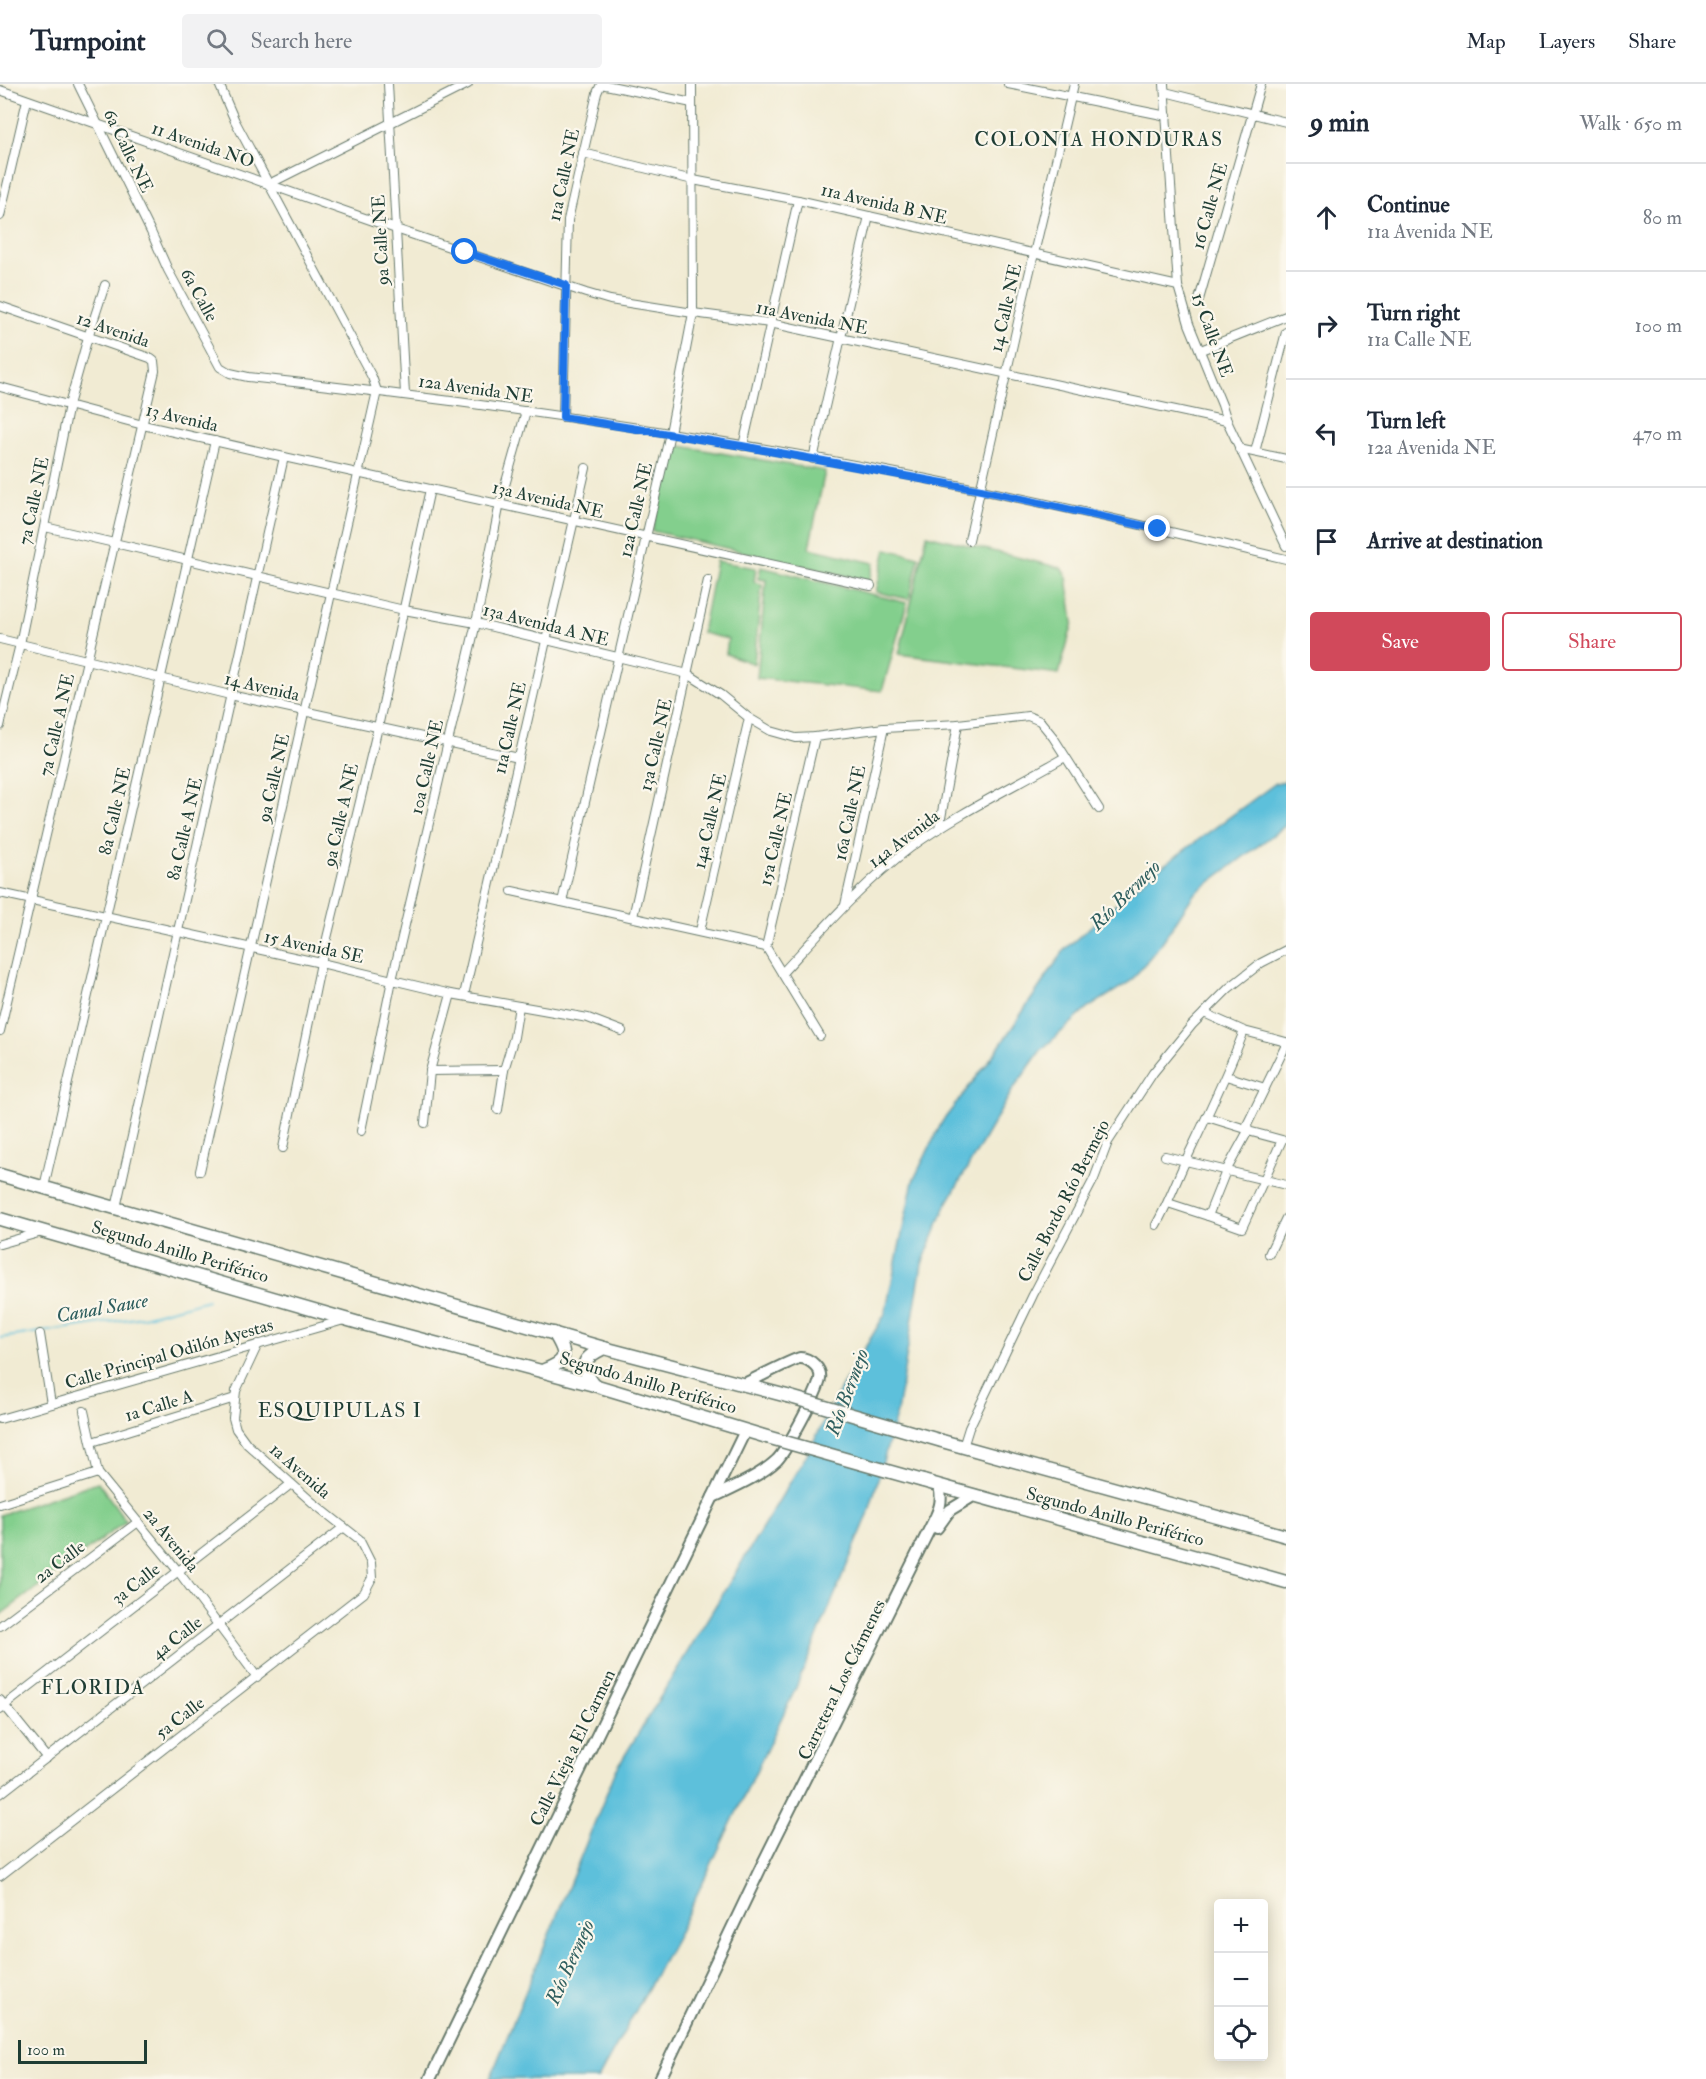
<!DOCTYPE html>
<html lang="en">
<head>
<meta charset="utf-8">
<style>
  body { margin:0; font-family:"IM FELL Double Pica",serif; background:#f2f2f3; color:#1f2937 }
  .controls { position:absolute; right:18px; bottom:18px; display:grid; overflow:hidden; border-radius:6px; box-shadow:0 3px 15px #0003 }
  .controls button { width:54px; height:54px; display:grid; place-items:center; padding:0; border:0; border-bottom:2px solid #e0e1e3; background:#fff; color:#1f2937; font:30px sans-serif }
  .scale { position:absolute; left:18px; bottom:15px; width:129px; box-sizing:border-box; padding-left:6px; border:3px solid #1f3d34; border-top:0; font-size:16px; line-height:21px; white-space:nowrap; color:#1f3d34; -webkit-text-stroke:4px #fbf7ec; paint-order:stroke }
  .stop { position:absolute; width:18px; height:18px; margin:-14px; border:4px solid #1a73e8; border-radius:50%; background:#fff }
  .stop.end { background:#1a73e8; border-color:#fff; box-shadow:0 2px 6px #0008 }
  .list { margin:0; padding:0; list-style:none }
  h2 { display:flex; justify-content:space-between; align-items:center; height:78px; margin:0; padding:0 24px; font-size:26px }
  h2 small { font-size:20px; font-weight:400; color:#747a83 }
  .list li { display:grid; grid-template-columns:39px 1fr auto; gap:18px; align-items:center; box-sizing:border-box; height:108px; padding:0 24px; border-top:2px solid #e0e1e3 }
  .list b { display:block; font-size:22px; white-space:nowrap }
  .list p { margin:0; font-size:20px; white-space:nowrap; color:#747a83 }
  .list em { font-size:20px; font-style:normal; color:#747a83 }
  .actions { display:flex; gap:12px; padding:18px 24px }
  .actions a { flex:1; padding:14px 0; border:2px solid #d1495b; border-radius:6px; text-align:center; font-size:21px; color:#d1495b }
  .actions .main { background:#d1495b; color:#fff }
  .icon { flex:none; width:33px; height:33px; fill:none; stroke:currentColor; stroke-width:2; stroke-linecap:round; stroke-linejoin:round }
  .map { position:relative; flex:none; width:1286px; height:1995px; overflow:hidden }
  header { display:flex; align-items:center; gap:36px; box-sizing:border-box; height:84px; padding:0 30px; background:#fff; border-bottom:2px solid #e0e1e3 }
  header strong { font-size:28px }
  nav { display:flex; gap:33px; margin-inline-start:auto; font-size:21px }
  .search { width:420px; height:54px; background:#f2f2f3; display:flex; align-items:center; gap:15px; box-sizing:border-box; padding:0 21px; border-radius:6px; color:#747a83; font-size:22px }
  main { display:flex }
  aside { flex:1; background:#fff }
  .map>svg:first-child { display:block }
  .green { fill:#83cf8d; stroke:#518660; stroke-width:1.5 }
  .water { fill:#5dc0db; stroke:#3e7e88; stroke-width:1.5 }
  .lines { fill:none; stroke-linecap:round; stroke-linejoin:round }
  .stream { stroke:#5dc0db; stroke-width:2 }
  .street-casing { stroke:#687a6c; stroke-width:10 }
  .secondary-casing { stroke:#687a6c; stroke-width:14 }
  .primary-casing { stroke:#687a6c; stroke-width:15 }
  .street { stroke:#fff; stroke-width:8 }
  .secondary { stroke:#fff; stroke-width:10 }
  .primary { stroke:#fff; stroke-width:12 }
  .primary-bridge-casing { stroke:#687a6c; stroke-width:15; stroke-linecap:butt }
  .primary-bridge { stroke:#fff; stroke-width:12 }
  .route { stroke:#1a73e8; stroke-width:8 }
  .labels { text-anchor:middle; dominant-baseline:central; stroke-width:4.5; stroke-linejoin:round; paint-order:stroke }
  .street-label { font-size:18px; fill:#1f3d34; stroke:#fbf7ec }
  .neighbourhood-label { font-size:20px; letter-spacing:1.5px; fill:#1f3d34; stroke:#fbf7ec }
  .water-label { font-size:20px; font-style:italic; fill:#2e5e5e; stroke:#fbf7ec }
</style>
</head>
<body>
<header>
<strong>Turnpoint</strong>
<div class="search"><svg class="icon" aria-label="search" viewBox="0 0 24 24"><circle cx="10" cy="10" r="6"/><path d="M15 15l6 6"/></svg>Search here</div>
<nav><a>Map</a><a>Layers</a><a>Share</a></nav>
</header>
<main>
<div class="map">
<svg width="1286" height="1995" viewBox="0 0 1286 1995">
  <rect width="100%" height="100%" fill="#fbf7ec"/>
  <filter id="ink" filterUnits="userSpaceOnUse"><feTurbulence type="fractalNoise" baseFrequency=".0167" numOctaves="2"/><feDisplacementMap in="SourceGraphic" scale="12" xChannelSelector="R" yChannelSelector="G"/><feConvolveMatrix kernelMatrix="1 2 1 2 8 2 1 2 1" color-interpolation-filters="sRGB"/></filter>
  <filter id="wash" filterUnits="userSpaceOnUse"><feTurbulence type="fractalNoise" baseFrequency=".008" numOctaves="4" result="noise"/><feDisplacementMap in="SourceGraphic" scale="24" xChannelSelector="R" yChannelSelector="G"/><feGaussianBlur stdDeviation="1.35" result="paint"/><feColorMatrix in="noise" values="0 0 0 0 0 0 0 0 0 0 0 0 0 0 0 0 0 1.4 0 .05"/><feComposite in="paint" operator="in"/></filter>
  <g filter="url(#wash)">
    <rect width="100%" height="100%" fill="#f1ebd3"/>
    <!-- green -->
    <g class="green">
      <polygon points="675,361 825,387 809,464 874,479 869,497 652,447"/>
      <polygon points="927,451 1061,484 1067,493 1073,538 1059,590 899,570"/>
      <polygon points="886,465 919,473 909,515 876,508"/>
      <polygon points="716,477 756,484 754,498 762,500 754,580 726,570 728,555 702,549"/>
      <polygon points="761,483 907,519 882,607 757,594 766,496 758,495"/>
      <polygon points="98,1398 126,1437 0,1531 0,1431"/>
    </g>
    <!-- water -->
    <polygon class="water" points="1286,697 1286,741 1194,810 1163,857 1131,897 1088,924 1041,966 1012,1007 946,1121 922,1180 897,1328 868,1431 795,1606 676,1854 598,1995 490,1995 616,1686 806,1372 841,1304 885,1230 913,1097 942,1038 995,969 1065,865 1145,795 1276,699"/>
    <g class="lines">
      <!-- stream -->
      <polyline class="stream" points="0,1254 143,1233 208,1216"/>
    </g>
  </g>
  <g filter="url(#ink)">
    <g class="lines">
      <!-- street casing -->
      <g class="street-casing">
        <g id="street">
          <path d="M 78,0 L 151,148 L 168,186 L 220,283 L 230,289 L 248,293 C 494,319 739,356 981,406 C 1083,427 1185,451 1286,475"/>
          <polyline points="388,0 405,310"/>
          <polyline points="601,0 692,19"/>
          <polyline points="1008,0 1167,32"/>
          <polyline points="1164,0 1178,202 1189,240 1222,321 1227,337 1286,462"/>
          <polyline points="0,6 396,145 586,209 610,216 693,229 770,239 1227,337"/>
          <polyline points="1165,8 1286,38"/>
          <polyline points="583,69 693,96 798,116 1178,202"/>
          <polyline points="269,100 468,0"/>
          <polyline points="0,132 27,16"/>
          <polyline points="1198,219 1261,0"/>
          <polyline points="0,222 150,274 154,277 155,287 0,947"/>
          <polyline points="1201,266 1286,232"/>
          <polyline points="0,303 143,341 284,373 871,502"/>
          <polyline points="563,333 568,136 597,9 601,0"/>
          <polyline points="743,362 798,116"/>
          <polyline points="1239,365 1286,375"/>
          <polyline points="1255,368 1286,248"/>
          <polyline points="813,375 869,132"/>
          <polyline points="45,443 404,526 476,539 688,590 721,611 749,634 771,647 796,654 815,653 884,644 958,640 1028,632 1040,637 1053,653 1099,725"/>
          <polyline points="969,456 1020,229 1074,0"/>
          <polyline points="0,555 230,611 519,674"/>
          <polyline points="0,642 20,560 69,321 88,253 105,201"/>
          <polyline points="939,745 958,640"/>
          <polyline points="512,807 766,863 820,952"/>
          <polyline points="0,809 321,879 451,910 588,934 622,947"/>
          <polyline points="562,818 670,349 693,229 692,0"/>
          <polyline points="845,821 884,644"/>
          <polyline points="633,833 708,496"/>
          <polyline points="700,847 749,634"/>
          <polyline points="766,863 815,653"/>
          <path d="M 782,889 C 822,846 863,799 910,764 C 958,729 1013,703 1065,673"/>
          <polyline points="464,911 586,384"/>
          <polyline points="1204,929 1244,947 1286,958"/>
          <polyline points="430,987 504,986"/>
          <polyline points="1226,992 1265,1004"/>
          <polyline points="498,1026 504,986 514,953 519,922"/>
          <polyline points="1207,1033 1246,1045"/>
          <polyline points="425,1039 430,987 451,910"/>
          <polyline points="361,1047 392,896 476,539 500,419 526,327"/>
          <polyline points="1248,1047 1226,1087 1208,1132 1242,1144 1282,1056 1248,1047 1247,1041 1286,961"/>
          <polyline points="283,1064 321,879 378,643 430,405"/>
          <polyline points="1165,1072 1286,1101"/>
          <polyline points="200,1087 377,307 372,293 235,37 219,0"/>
          <polyline points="44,1103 215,357"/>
          <polyline points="1168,1119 1208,1132"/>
          <polyline points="116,1124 284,373"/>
          <path d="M 1156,1141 C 1168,1120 1176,1097 1187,1074 C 1207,1032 1227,991 1244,947"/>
          <polyline points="0,1160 42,1148"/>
          <polyline points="1269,1170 1286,1134"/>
          <polyline points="40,1250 51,1320"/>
          <polyline points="84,1327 98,1389 178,1487 257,1593"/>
          <polyline points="0,1335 344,1236"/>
          <polyline points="92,1358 235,1314"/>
          <polyline points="963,1363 969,1344 1033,1211 1094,1095 1108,1058 1153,989 1192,941 1229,904 1261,879 1286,866"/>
          <polyline points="0,1420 98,1389"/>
          <polyline points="0,1542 138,1438"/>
          <polyline points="0,1616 47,1674"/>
          <polyline points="0,1625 291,1400"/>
          <polyline points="0,1710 344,1443"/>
          <polyline points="0,1792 364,1509 372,1494 371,1479 359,1455 312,1418 247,1360 236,1345 233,1334 236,1307 258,1260"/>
        </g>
      </g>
      <!-- secondary casing -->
      <g class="secondary-casing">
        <g id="secondary">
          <path d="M 713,1413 C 734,1403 760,1392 777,1376 C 786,1367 818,1308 820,1295 C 822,1285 810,1274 800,1274 C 795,1274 751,1297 742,1301"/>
          <polyline points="937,1444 950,1426 973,1412"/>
          <polyline points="430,1995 745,1347"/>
          <path d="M 660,1995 L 763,1779 L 936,1432 C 941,1421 942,1414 939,1402"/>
        </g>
      </g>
      <!-- primary casing -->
      <g class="primary-casing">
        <g id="primary">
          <polyline points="0,1091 604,1264 787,1312"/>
          <polyline points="0,1135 359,1239 594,1301 767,1353"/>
          <path d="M 542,1287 C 568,1277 568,1272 554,1249"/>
          <path d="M 594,1301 C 579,1280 582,1275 604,1264"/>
          <polyline points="942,1357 1286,1452"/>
          <polyline points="923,1397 1286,1498"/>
        </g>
      </g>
      <!-- street -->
      <use href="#street" class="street"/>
      <!-- secondary -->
      <use href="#secondary" class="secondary"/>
      <!-- primary -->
      <use href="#primary" class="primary"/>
      <!-- primary-bridge casing -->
      <g class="primary-bridge-casing">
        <g id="primary-bridge">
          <polyline points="787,1312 942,1357"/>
          <polyline points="767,1353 923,1397"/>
        </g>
      </g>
      <!-- primary-bridge -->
      <use href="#primary-bridge" class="primary-bridge"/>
    </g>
  </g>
  <g class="lines" filter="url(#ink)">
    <!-- route -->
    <polyline class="route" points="465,168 566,201 563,333 742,362 981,406 1158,445"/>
  </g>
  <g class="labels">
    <!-- street labels -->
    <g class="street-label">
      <text transform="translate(203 61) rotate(19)">11 Avenida NO</text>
      <text transform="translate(128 67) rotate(64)">6a Calle NE</text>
      <text transform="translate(564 91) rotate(-78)">11a Calle NE</text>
      <text transform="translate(884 120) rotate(13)">11a Avenida B NE</text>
      <text transform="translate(1210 122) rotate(-74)">16 Calle NE</text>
      <text transform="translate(381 156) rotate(-93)">9a Calle NE</text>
      <text transform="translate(199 211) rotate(61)">6a Calle</text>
      <text transform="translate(1006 224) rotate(-77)">14 Calle NE</text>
      <text transform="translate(812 234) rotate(11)">11a Avenida NE</text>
      <text transform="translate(113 246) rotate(19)">12 Avenida</text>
      <text transform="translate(1212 251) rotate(70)">15 Calle NE</text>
      <text transform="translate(476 305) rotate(8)">12a Avenida NE</text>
      <text transform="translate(182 334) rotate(13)">13 Avenida</text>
      <text transform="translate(548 416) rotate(13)">13a Avenida NE</text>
      <text transform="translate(34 417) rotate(-78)">7a Calle NE</text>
      <text transform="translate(636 426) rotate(-77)">12a Calle NE</text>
      <text transform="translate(546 541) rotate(14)">13a Avenida A NE</text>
      <text transform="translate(262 603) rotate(13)">14 Avenida</text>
      <text transform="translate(57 641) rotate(-77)">7a Calle A NE</text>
      <text transform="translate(510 644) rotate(-77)">11a Calle NE</text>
      <text transform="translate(656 661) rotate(-77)">13a Calle NE</text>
      <text transform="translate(427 683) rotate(-77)">10a Calle NE</text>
      <text transform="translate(274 694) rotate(-77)">9a Calle NE</text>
      <text transform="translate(115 727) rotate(-77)">8a Calle NE</text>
      <text transform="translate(850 729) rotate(-78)">16a Calle NE</text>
      <text transform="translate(341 731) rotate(-77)">9a Calle A NE</text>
      <text transform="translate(710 737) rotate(-77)">14a Calle NE</text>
      <text transform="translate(185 745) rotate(-77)">8a Calle A NE</text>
      <text transform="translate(776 755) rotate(-77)">15a Calle NE</text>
      <text transform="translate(904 755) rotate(-37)">14a Avenida</text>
      <text transform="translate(314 863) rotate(12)">15 Avenida SE</text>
      <text transform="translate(1064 1117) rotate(-63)">Calle Bordo Río Bermejo</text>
      <text transform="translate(180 1168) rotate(16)">Segundo Anillo Periférico</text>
      <text transform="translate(169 1270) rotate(-16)">Calle Principal Odilón Ayestas</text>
      <text transform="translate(648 1299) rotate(16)">Segundo Anillo Periférico</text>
      <text transform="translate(159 1322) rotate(-17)">1a Calle A</text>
      <text transform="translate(300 1387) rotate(41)">1a Avenida</text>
      <text transform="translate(1115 1433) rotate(15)">Segundo Anillo Periférico</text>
      <text transform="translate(171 1456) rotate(51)">2a Avenida</text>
      <text transform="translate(60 1478) rotate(-37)">2a Calle</text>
      <text transform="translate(136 1500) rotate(-38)">3a Calle</text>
      <text transform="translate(177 1554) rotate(-38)">4a Calle</text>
      <text transform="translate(842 1596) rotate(-64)">Carretera Los Cármenes</text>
      <text transform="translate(180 1634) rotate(-38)">5a Calle</text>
      <text transform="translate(573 1664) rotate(-64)">Calle Vieja a El Carmen</text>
    </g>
    <!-- neighbourhood labels -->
    <g class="neighbourhood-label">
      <text x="1099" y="55">COLONIA HONDURAS</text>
      <text x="340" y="1326">ESQUIPULAS I</text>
      <text x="93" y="1603">FLORIDA</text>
    </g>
    <!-- water labels -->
    <g class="water-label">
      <text transform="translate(1125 811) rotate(-45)">Río Bermejo</text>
      <text transform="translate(102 1224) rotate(-10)">Canal Sauce</text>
      <text transform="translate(847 1308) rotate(-70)">Río Bermejo</text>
      <text transform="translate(570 1878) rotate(-66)">Río Bermejo</text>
    </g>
  </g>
</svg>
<div class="controls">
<button>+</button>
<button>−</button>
<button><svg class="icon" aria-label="locate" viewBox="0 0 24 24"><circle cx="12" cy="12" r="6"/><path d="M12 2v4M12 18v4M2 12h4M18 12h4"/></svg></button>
</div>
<div class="scale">100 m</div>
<div class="stop" style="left:465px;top:168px"></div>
<div class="stop end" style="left:1158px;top:445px"></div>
</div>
<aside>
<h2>9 min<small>Walk · 650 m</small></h2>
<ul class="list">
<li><svg class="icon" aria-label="ahead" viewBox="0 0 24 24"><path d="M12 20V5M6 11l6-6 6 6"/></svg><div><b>Continue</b><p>11a Avenida NE</p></div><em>80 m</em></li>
<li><svg class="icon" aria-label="right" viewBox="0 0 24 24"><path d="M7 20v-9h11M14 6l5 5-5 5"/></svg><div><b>Turn right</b><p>11a Calle NE</p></div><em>100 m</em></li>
<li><svg class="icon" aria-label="left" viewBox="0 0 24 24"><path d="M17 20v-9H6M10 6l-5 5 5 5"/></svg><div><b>Turn left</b><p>12a Avenida NE</p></div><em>470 m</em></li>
<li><svg class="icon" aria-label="arrive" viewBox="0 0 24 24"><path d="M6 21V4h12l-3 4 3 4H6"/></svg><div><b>Arrive at destination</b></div></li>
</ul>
<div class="actions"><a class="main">Save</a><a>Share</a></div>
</aside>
</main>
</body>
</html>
